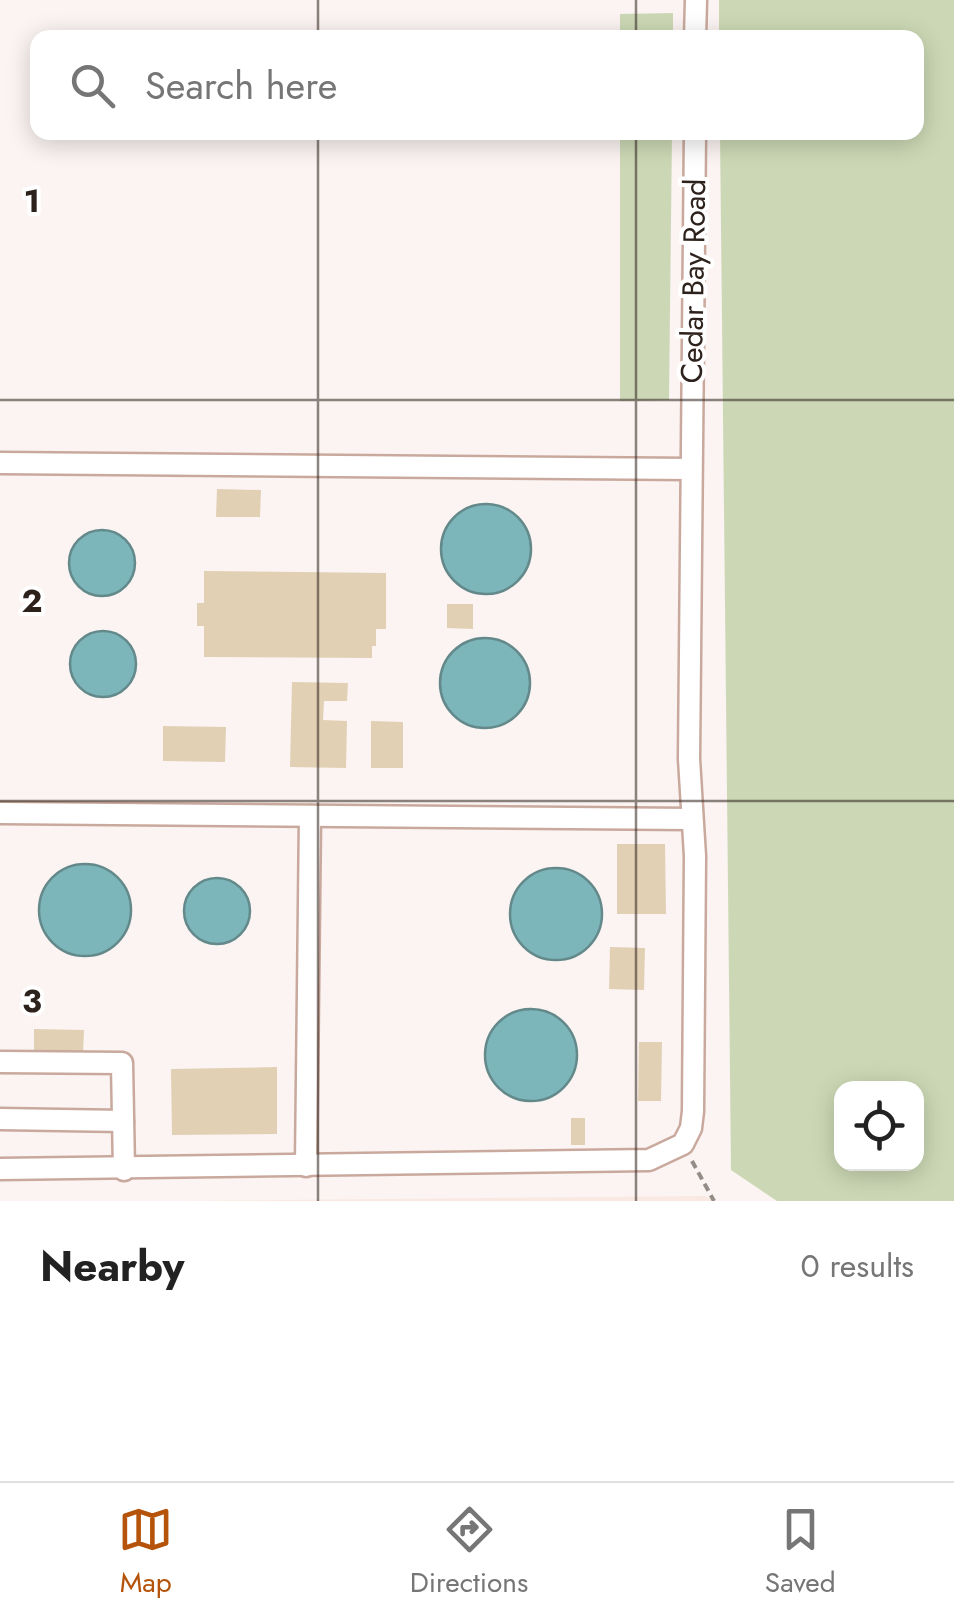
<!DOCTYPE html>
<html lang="en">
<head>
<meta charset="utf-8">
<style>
  body { margin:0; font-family:Jost,sans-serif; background:#f2f2f2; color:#222 }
  .controls { position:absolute; right:30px; bottom:30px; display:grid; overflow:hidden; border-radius:20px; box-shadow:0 5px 25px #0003 }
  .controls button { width:90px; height:90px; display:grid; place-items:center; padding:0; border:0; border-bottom:2px solid #e0e0e0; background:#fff; color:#222; font:50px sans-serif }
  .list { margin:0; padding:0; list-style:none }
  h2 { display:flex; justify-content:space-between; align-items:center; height:130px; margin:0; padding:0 40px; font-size:42px }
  h2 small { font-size:32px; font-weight:400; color:#767676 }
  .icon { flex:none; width:55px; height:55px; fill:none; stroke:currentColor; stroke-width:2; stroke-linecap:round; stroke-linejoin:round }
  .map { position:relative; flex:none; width:954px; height:1201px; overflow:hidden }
  .search { position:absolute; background:#fff; box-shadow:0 5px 25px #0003; left:30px; right:30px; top:30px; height:110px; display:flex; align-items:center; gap:25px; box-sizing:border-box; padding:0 35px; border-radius:20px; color:#767676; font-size:38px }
  .sheet { height:280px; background:#fff }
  nav { display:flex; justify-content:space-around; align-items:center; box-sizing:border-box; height:140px; border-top:2px solid #e0e0e0; background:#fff; font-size:28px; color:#767676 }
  nav a { display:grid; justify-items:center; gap:5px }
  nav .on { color:#b45309 }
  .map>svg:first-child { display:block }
  .built { fill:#fae9e2 }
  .green { fill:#ccd8b5; fill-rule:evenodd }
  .water { fill:#7cb6ba; stroke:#64898b; stroke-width:2.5 }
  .building { fill:#e2d0b5 }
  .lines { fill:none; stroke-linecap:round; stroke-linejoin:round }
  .minor-casing { stroke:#c9a99d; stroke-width:25 }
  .path { stroke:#958c88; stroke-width:4; stroke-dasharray:8 5; stroke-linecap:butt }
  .minor { stroke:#fff; stroke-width:20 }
  .grid { fill:none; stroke:#2d211c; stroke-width:2.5; stroke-opacity:0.55 }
  .labels { text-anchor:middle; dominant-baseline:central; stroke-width:8; stroke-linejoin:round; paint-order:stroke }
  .street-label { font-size:30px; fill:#2d211c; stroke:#fff }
  .grid-label { font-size:32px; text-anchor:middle; font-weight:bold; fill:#2d211c; stroke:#fff; stroke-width:8; stroke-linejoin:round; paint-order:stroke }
</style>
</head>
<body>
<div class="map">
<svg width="954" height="1201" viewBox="0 0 954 1201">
  <rect width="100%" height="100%" fill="#fbf4f2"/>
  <!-- built -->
  <polygon class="built" points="705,1196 713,1201 178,1201"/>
  <!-- green -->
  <g class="green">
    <path d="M 719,0 L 954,0 L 954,1201 L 777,1201 L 731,1170 L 720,133 L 916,132 L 916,38 L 719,37 ZM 916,1088 L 916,1164 L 842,1164 L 842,1088 Z"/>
    <polygon points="673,13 673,37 620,37 620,14"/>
    <polygon points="620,133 672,133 669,400 620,401"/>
  </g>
  <!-- water -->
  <g class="water">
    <circle cx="486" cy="549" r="45"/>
    <circle cx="102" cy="563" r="33"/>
    <circle cx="103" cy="664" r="33"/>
    <circle cx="485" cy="683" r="45"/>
    <circle cx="85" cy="910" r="46"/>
    <circle cx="556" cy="914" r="46"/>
    <circle cx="217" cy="911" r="33"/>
    <circle cx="531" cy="1055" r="46"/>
  </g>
  <!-- building -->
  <g class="building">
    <polygon points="217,489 261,490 260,517 216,517"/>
    <polygon points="204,571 386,573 386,629 376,629 376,646 372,646 372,658 204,657 204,626 197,626 197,603 204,603"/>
    <polygon points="447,604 473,604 473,629 447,628"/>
    <polygon points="292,682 348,683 347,701 324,701 323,720 347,721 346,768 290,767"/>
    <polygon points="371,721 403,722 403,768 371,768"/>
    <polygon points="163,726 226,727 225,762 163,761"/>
    <polygon points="617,844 665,844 666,914 617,914"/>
    <polygon points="610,947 645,948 644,990 609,989"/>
    <polygon points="34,1029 84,1030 83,1055 34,1054"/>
    <polygon points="639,1042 662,1042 661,1101 638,1101"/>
    <polygon points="277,1067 277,1134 172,1135 171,1069"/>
    <rect x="571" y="1118" width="14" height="27"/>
  </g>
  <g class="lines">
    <!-- minor casing -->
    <g class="minor-casing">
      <g id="minor">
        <polyline points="695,38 696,0"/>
        <polyline points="0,463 691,469"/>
        <polyline points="0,813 691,819"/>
        <polyline points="0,1062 122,1063 124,1170"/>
        <polyline points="0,1119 123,1121"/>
        <polyline points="306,1166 310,816"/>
        <polyline points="0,1169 649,1160 683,1144 691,1128 693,1111 695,856 689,759 695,132"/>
      </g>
    </g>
    <!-- path -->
    <polyline class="path" points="692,1161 714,1201"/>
    <!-- minor -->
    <use href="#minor" class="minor"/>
  </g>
  <!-- grid -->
  <path class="grid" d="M 318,0 L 318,38M 636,0 L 636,38M 318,132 L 318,1201M 636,132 L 636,1201M 0,400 L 954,400M 0,801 L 954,801"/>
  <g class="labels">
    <!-- street labels -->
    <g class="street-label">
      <text transform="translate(693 281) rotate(-89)">Cedar Bay Road</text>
    </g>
  </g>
  <g class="grid-label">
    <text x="32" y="212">1</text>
    <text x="32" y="612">2</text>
    <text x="32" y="1012">3</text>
  </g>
</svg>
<div class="controls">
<button><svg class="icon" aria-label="locate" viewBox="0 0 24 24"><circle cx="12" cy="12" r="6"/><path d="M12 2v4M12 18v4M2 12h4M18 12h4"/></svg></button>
</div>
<div class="search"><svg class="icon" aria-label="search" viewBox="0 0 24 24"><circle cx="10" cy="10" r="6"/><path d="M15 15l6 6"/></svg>Search here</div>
</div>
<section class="sheet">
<h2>Nearby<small>0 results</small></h2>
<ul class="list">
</ul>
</section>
<nav>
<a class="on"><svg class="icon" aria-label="map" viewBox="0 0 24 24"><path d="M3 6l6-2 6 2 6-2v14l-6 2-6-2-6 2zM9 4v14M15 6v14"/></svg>Map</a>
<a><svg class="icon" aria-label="directions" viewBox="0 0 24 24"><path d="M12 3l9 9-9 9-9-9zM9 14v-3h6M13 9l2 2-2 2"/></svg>Directions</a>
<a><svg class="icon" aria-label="saved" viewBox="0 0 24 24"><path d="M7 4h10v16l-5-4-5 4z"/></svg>Saved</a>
</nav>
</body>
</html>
